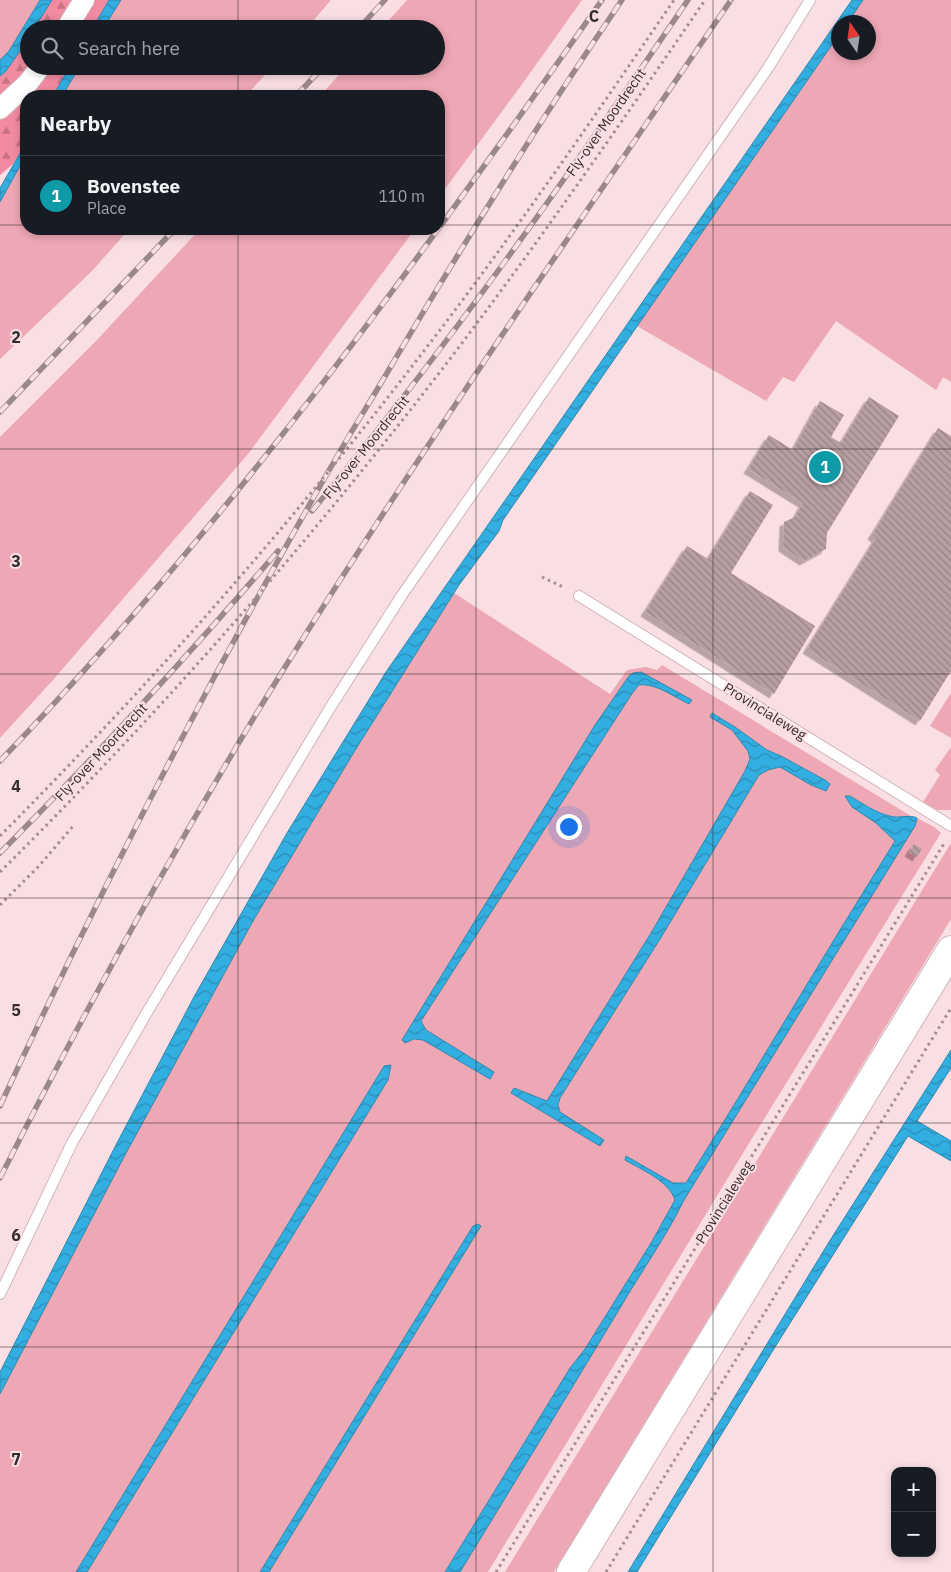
<!DOCTYPE html>
<html lang="en">
<head>
<meta charset="utf-8">
<style>
  body { margin:0; font-family:"IBM Plex Sans",sans-serif; background:#242831; color:#f1f3f6 }
  .controls { position:absolute; right:15px; bottom:15px; display:grid; overflow:hidden; border-radius:10px; box-shadow:0 2px 8px #0003 }
  .controls button { width:45px; height:45px; display:grid; place-items:center; padding:0; border:0; border-bottom:1px solid #363941; background:#171b24; color:#f1f3f6; font:25px sans-serif }
  .compass { position:absolute; left:831px; top:15px; width:45px; height:45px; border-radius:50%; background:#171b24; box-shadow:0 2px 8px #0003; rotate:347deg }
  .you { position:absolute; left:568px; top:826px; width:18px; height:18px; margin:-12px; border:4px solid #fff; border-radius:50%; background:#1a73e8; box-shadow:0 0 0 8px #1a73e833 }
  .badge { display:grid; place-items:center; width:32px; height:32px; border-radius:50%; background:#d93025; color:#fff; font-size:16px; font-weight:700 }
  .pin { position:absolute; translate:-50% -50%; border:2px solid #fff; box-shadow:0 1px 5px #0006 }
  .list { margin:0; padding:0; list-style:none }
  h2 { display:flex; justify-content:space-between; align-items:center; height:65px; margin:0; padding:0 20px; font-size:21px }
  h2 small { font-size:16px; font-weight:400; color:#9ea1a6 }
  .list li { display:grid; grid-template-columns:32px 1fr auto; gap:15px; align-items:center; box-sizing:border-box; height:80px; padding:0 20px; border-top:1px solid #363941 }
  .list b { display:block; font-size:19px; white-space:nowrap }
  .list p { margin:0; font-size:16px; white-space:nowrap; color:#9ea1a6 }
  .list em { font-size:16px; font-style:normal; color:#9ea1a6 }
  .icon { flex:none; width:28px; height:28px; fill:none; stroke:currentColor; stroke-width:2; stroke-linecap:round; stroke-linejoin:round }
  .map { position:relative; flex:none; width:951px; height:1572px; overflow:hidden }
  .search { position:absolute; background:#171b24; box-shadow:0 2px 8px #0003; left:20px; top:20px; width:425px; height:55px; display:flex; align-items:center; gap:12px; box-sizing:border-box; padding:0 18px; border-radius:28px; color:#9ea1a6; font-size:19px }
  .panel { position:absolute; background:#171b24; box-shadow:0 2px 8px #0003; left:20px; top:90px; width:425px; height:145px; border-radius:20px }
  .map>svg:first-child { display:block }
  .grass { fill:#eea7b5; fill-rule:evenodd }
  .forest { fill:url(#forest-firs) }
  .water { fill:url(#water-waves); stroke:#3387ab }
  .building { fill:url(#building-back-hatch); filter:url(#shadow) }
  .lines { fill:none; stroke-linecap:round; stroke-linejoin:round }
  .lane-casing { stroke:#cfb5b9; stroke-width:12 }
  .street-casing { stroke:#cfb5b9; stroke-width:22 }
  .secondary-casing { stroke:#cfb5b9; stroke-width:30 }
  .path { stroke:#a18e92; stroke-width:3; stroke-dasharray:2.5 4; stroke-linecap:butt }
  .lane { stroke:#fff; stroke-width:10 }
  .street { stroke:#fff; stroke-width:20 }
  .secondary { stroke:#fff; stroke-width:28 }
  .rail-casing { stroke:#9b888b; stroke-width:5.5 }
  .rail { stroke:#f9dee3; stroke-width:4; stroke-dasharray:11; stroke-linecap:butt }
  .path-bridge { stroke:#a18e92; stroke-width:3; stroke-dasharray:2.5 4; stroke-linecap:butt }
  .grid { fill:none; stroke:#352b2d; stroke-width:1; stroke-opacity:0.55 }
  .labels { text-anchor:middle; dominant-baseline:central; stroke-width:4; stroke-linejoin:round; paint-order:stroke }
  .street-label { font-size:14px; fill:#352b2d; stroke:#f9dee3 }
  .grid-label { font-size:16px; text-anchor:middle; font-weight:bold; fill:#352b2d; stroke:#f9dee3; stroke-width:4; stroke-linejoin:round; paint-order:stroke }
</style>
</head>
<body>
<div class="map">
<svg width="951" height="1572" viewBox="0 0 951 1572">
  <defs>
    <pattern id="forest-firs" width="22" height="20" patternUnits="userSpaceOnUse" patternTransform="scale(1.25)"><rect width="22" height="20" fill="#f28ba2"/><path d="M5 1l3.5 6h-7zM16 11l3.5 6h-7z" fill="#c57284"/></pattern>
    <pattern id="water-waves" width="16" height="10" patternUnits="userSpaceOnUse" patternTransform="scale(1.25)"><rect width="16" height="10" fill="#32aee1"/><path d="M0 5q4-4 8 0t8 0" fill="none" stroke="#2b8eb7"/></pattern>
    <pattern id="building-back-hatch" width="6" height="6" patternUnits="userSpaceOnUse" patternTransform="scale(1.25)"><rect width="6" height="6" fill="#b89fa3"/><path d="M-1 5l2 2M0 0l6 6M5-1l2 2" fill="none" stroke="#968285"/></pattern>
    <filter id="shadow"><feDropShadow dx="-4.5" dy="4.5" stdDeviation="0" flood-color="#0004"/></filter>
  </defs>
  <rect width="100%" height="100%" fill="#f9dee3"/>
  <!-- grass -->
  <g class="grass">
    <polygon points="0,0 40,0 9,51 0,60"/>
    <polygon points="121,0 331,0 306,29 103,29"/>
    <polygon points="407,0 582,0 528,76 439,197 439,96 320,96 347,66 436,66 436,29 381,29"/>
    <polygon points="863,0 951,0 951,382 943,377 936,390 836,321 794,382 783,377 766,401 637,326 838,36 838,52 868,52 868,22 848,22"/>
    <polygon points="80,66 273,66 246,96 62,96"/>
    <polygon points="26,155 26,229 129,229 93,270 0,359 0,202"/>
    <polygon points="200,229 415,229 248,454 53,680 0,738 0,437 96,341"/>
    <path d="M 454,593 L 610,694 L 627,670 L 646,667 L 657,670 L 662,665 L 911,816 C 888,821 869,807 850,796 L 852,807 L 876,823 L 895,841 C 824,954 757,1069 686,1183 L 673,1183 L 626,1157 L 625,1160 C 642,1170 669,1181 675,1200 L 668,1215 L 585,1349 L 570,1368 L 445,1572 L 269,1572 L 481,1226 L 473,1226 L 260,1572 L 87,1572 L 388,1080 L 390,1065 L 384,1066 L 76,1572 L 0,1572 L 0,1394 L 125,1155 L 253,921 L 354,752 ZM 641,672 L 654,687 L 647,685 L 639,685 L 633,692 L 421,1021 L 426,1030 L 490,1079 L 423,1040 L 402,1040 ZM 713,713 L 735,727 L 767,750 L 781,756 L 825,780 L 830,784 L 826,791 L 811,785 L 780,767 L 768,770 L 759,775 L 660,939 L 560,1098 L 558,1105 L 560,1112 L 603,1139 L 600,1146 L 512,1094 L 514,1088 L 547,1102 L 651,933 L 745,771 L 750,759 L 748,751 L 732,730 L 710,717 Z"/>
    <polygon points="951,693 951,738 930,726"/>
    <polygon points="951,747 951,810 937,810 923,802 940,775 935,770"/>
    <path d="M 917,818 L 934,827 L 941,833 L 751,1140 L 488,1572 L 460,1572 C 514,1484 567,1397 620,1308 C 641,1272 666,1237 684,1200 L 915,826 Z"/>
    <polygon points="951,843 951,919 554,1572 505,1572"/>
  </g>
  <!-- forest -->
  <g class="forest">
    <polygon points="52,0 109,0 92,29 34,29"/>
    <polygon points="29,38 29,66 70,66 53,96 26,96 26,143 13,164 0,175 0,76 6,71"/>
  </g>
  <!-- water -->
  <g class="water">
    <polygon points="40,0 52,0 34,29 29,29 29,38 6,71 0,76 0,60 9,51"/>
    <polygon points="109,0 121,0 103,29 92,29"/>
    <polygon points="852,0 863,0 848,22 838,22 838,36 503,520 499,531 459,585 354,752 253,921 125,1155 0,1394 0,1372 117,1143 195,995 287,833 386,672"/>
    <polygon points="70,66 80,66 62,96 53,96"/>
    <polygon points="26,143 26,155 0,202 0,188"/>
    <path d="M 641,672 L 692,700 L 689,704 C 674,697 656,683 639,685 L 633,692 L 421,1021 L 426,1030 L 494,1072 L 490,1079 L 423,1040 L 414,1039 L 405,1043 L 402,1040 L 595,725 L 629,676 L 633,673 Z"/>
    <polygon points="712,713 735,727 767,750 781,756 825,780 830,784 826,791 811,785 780,767 768,770 759,775 660,939 560,1098 558,1105 560,1112 604,1140 600,1146 511,1093 514,1088 547,1101 651,933 745,771 750,759 748,751 732,730 710,717"/>
    <path d="M 845,796 L 850,796 C 862,803 876,813 890,816 C 899,819 909,814 917,818 L 915,826 L 684,1200 C 666,1237 641,1272 620,1308 C 567,1396 514,1484 460,1572 L 445,1572 L 570,1368 L 585,1349 L 651,1243 L 675,1200 C 669,1181 642,1170 625,1160 L 626,1156 L 673,1183 L 686,1183 C 757,1069 824,954 895,841 L 876,823 L 852,807 Z"/>
    <polygon points="951,1050 951,1068 917,1121 951,1141 951,1161 908,1136 775,1347 637,1572 628,1572 829,1242"/>
    <polygon points="391,1065 388,1080 87,1572 76,1572 384,1066"/>
    <polygon points="478,1224 481,1226 269,1572 260,1572 473,1226"/>
  </g>
  <!-- building -->
  <g class="building">
    <polygon points="869,397 899,416 827,533 826,549 804,561 783,547 784,522 795,517 803,503 748,469 769,435 793,450 820,401 844,415 831,437 841,443"/>
    <polygon points="938,428 951,436 951,671 920,721 807,649 876,538 872,535"/>
    <polygon points="750,491 773,505 731,573 815,626 774,694 645,612 687,546 708,559"/>
    <polygon points="914,844 922,849 917,857 909,852"/>
  </g>
  <g class="lines">
    <!-- lane casing -->
    <g class="lane-casing">
      <g id="lane">
        <polyline points="579,596 951,826"/>
        <polyline points="0,1294 72,1143 146,1014 330,708 402,595 768,68 810,0"/>
      </g>
    </g>
    <!-- street casing -->
    <g class="street-casing">
      <g id="street">
        <polyline points="66,29 84,0"/>
        <polyline points="0,109 28,83 41,66"/>
      </g>
    </g>
    <!-- secondary casing -->
    <g class="secondary-casing">
      <polyline id="secondary" points="571,1572 951,950"/>
    </g>
    <!-- path -->
    <g class="path">
      <polyline points="542,577 563,587"/>
      <polyline points="0,905 39,866 74,825"/>
      <polyline points="496,1572 945,842"/>
      <polyline points="606,1572 951,1008"/>
    </g>
    <!-- lane -->
    <use href="#lane" class="lane"/>
    <!-- street -->
    <use href="#street" class="street"/>
    <!-- secondary -->
    <use href="#secondary" class="secondary"/>
    <!-- rail casing -->
    <g class="rail-casing">
      <g id="rail">
        <polyline points="358,29 385,0"/>
        <polyline points="296,96 324,66"/>
        <polyline points="0,412 175,229"/>
        <path d="M 312,511 C 447,348 569,175 688,0"/>
        <path d="M 0,761 C 225,527 416,265 602,0"/>
        <path d="M 0,853 C 96,756 189,655 278,551"/>
        <path d="M 0,1106 C 102,886 214,670 335,460 C 351,432 368,405 384,378 C 460,249 538,123 622,0"/>
        <path d="M 0,1178 C 88,1004 182,833 285,667 C 427,440 580,221 731,0"/>
      </g>
    </g>
    <!-- rail -->
    <use href="#rail" class="rail"/>
    <!-- path-bridge -->
    <g class="path-bridge">
      <path d="M 0,836 C 147,688 285,531 413,365 C 505,247 590,123 674,0"/>
      <path d="M 0,872 C 155,718 299,554 433,381 C 528,258 617,129 705,0"/>
    </g>
  </g>
  <!-- grid -->
  <path class="grid" d="M 238,0 L 238,29M 476,0 L 476,1572M 713,0 L 713,1572M 238,66 L 238,96M 0,225 L 26,225M 439,225 L 951,225M 238,229 L 238,1572M 0,449 L 951,449M 0,674 L 951,674M 0,898 L 951,898M 0,1123 L 951,1123M 0,1347 L 951,1347"/>
  <g class="labels">
    <!-- street labels -->
    <g class="street-label">
      <text transform="translate(606 122) rotate(-55)">Fly-over Moordrecht</text>
      <text transform="translate(366 447) rotate(-51)">Fly-over Moordrecht</text>
      <text transform="translate(765 711) rotate(32)">Provincialeweg</text>
      <text transform="translate(101 752) rotate(-47)">Fly-over Moordrecht</text>
      <text transform="translate(724 1202) rotate(-58)">Provincialeweg</text>
    </g>
  </g>
  <g class="grid-label">
    <text x="594" y="22">C</text>
    <text x="16" y="343">2</text>
    <text x="16" y="567">3</text>
    <text x="16" y="792">4</text>
    <text x="16" y="1016">5</text>
    <text x="16" y="1241">6</text>
    <text x="16" y="1465">7</text>
  </g>
</svg>
<div class="controls">
<button>+</button>
<button>−</button>
</div>
<svg class="compass" viewBox="-18 -18 36 36"><path d="M0-13l5 13h-10z" fill="#e53935"/><path d="M0 13l5-13h-10z" fill="#9ea1a6"/></svg>
<div class="you"></div>
<div class="pin badge" style="left:825px;top:467px;background:#0f9aa8">1</div>
<div class="search"><svg class="icon" aria-label="search" viewBox="0 0 24 24"><circle cx="10" cy="10" r="6"/><path d="M15 15l6 6"/></svg>Search here</div>
<section class="panel">
<h2>Nearby<small></small></h2>
<ul class="list">
<li><span class="badge" style="background:#0f9aa8">1</span><div><b>Bovenstee</b><p>Place</p></div><em>110 m</em></li>
</ul>
</section>
</div>
</body>
</html>
